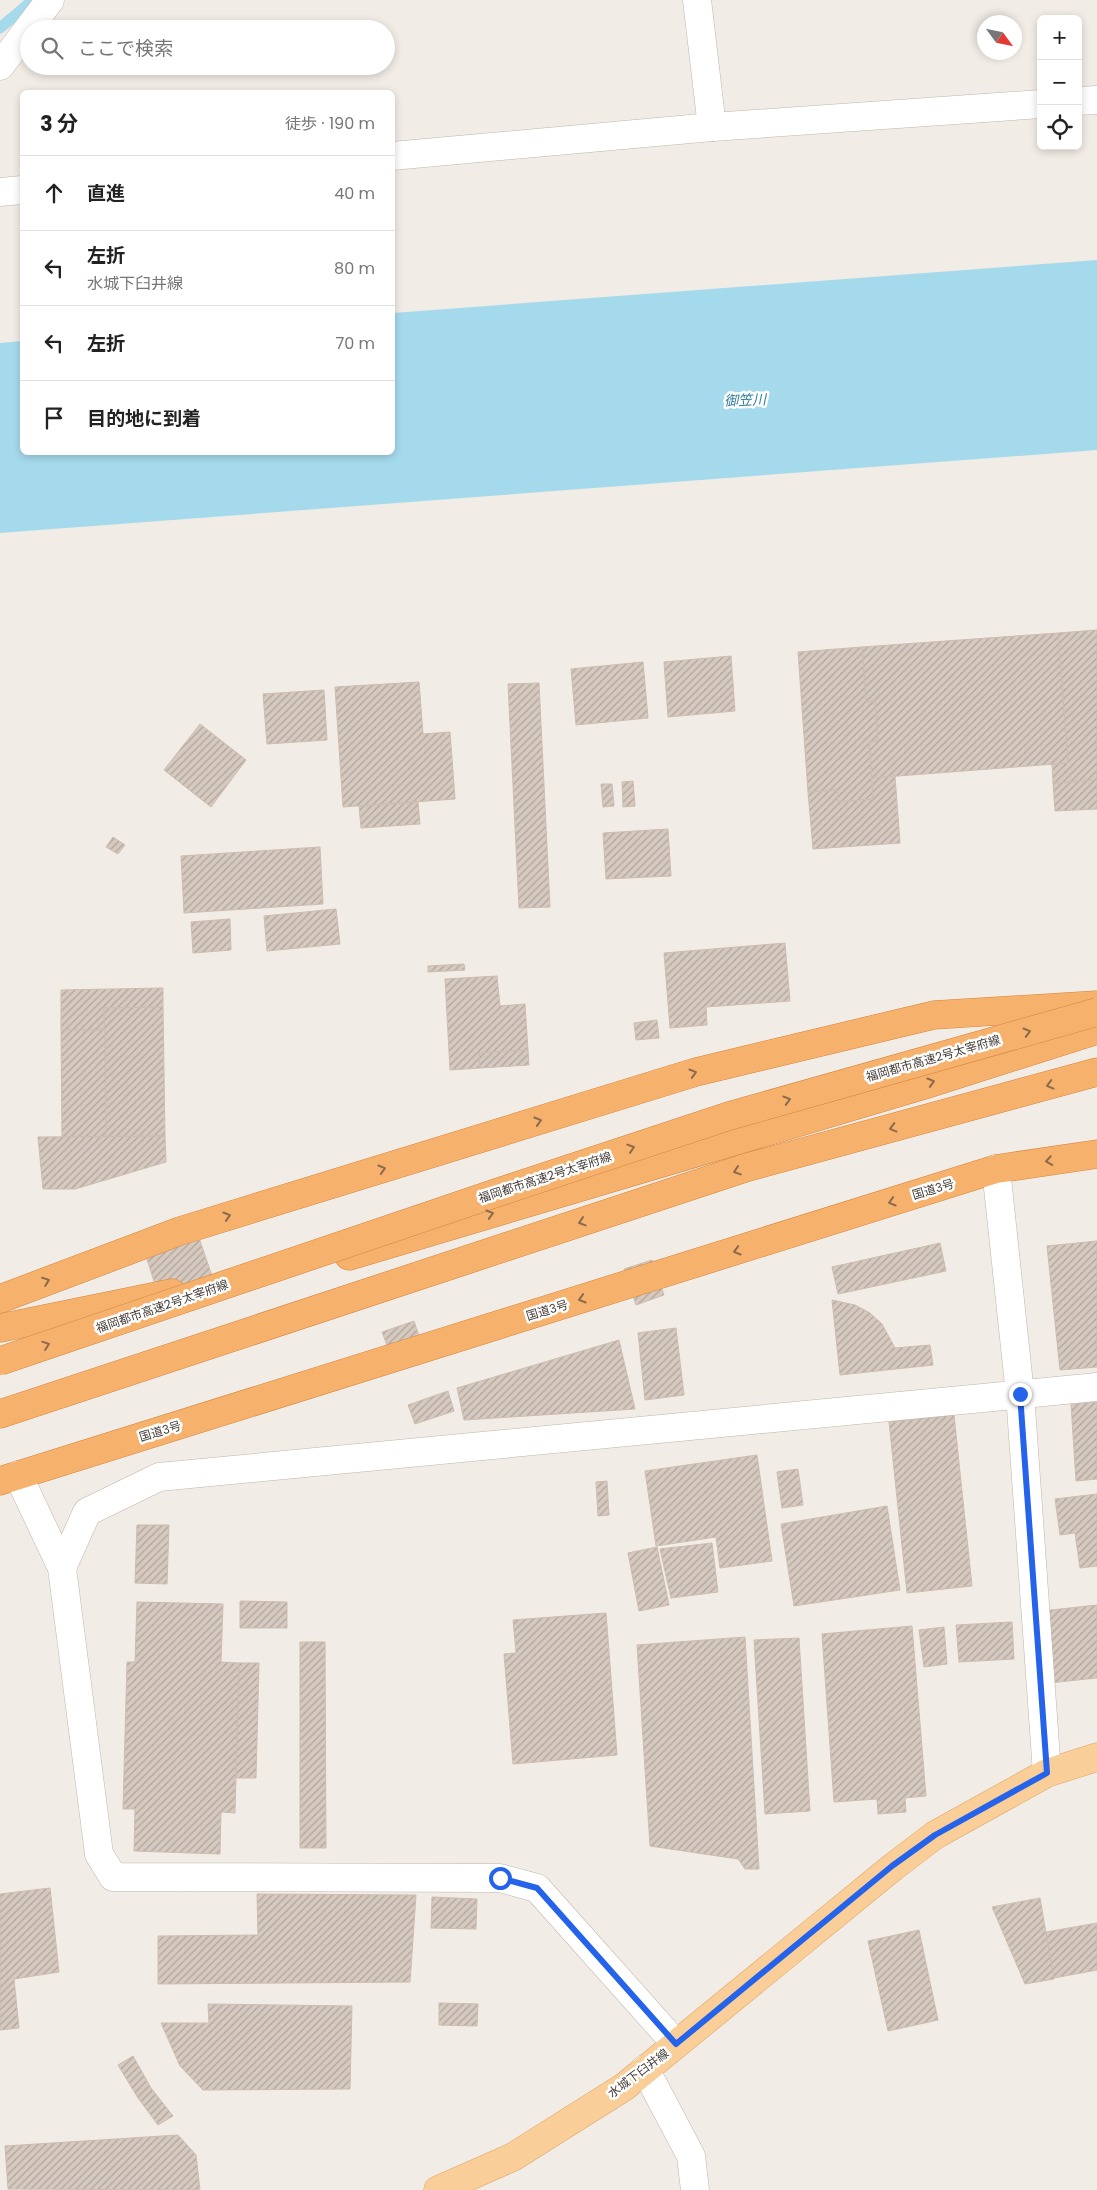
<!DOCTYPE html>
<html lang="ja">
<head>
<meta charset="utf-8">
<style>
  body { margin:0; font-family:Poppins,"Noto Sans JP",sans-serif; background:#f6f6f6; color:#222 }
  .controls { position:absolute; right:15px; top:15px; display:grid; overflow:hidden; border-radius:8px; box-shadow:0 2px 8px #0003 }
  .controls button { width:45px; height:45px; display:grid; place-items:center; padding:0; border:0; border-bottom:1px solid #e0e0e0; background:#fff; color:#222; font:25px sans-serif }
  .compass { position:absolute; left:977px; top:15px; width:45px; height:45px; border-radius:50%; background:#fff; box-shadow:0 2px 8px #0003; rotate:123deg }
  .stop { position:absolute; width:15px; height:15px; margin:-11px; border:4px solid #2563eb; border-radius:50%; background:#fff }
  .stop.end { background:#2563eb; border-color:#fff; box-shadow:0 1px 5px #0008 }
  .list { margin:0; padding:0; list-style:none }
  h2 { display:flex; justify-content:space-between; align-items:center; height:65px; margin:0; padding:0 20px; font-size:21px }
  h2 small { font-size:16px; font-weight:400; color:#767676 }
  .list li { display:grid; grid-template-columns:32px 1fr auto; gap:15px; align-items:center; box-sizing:border-box; height:75px; padding:0 20px; border-top:1px solid #e0e0e0 }
  .list b { display:block; font-size:19px; white-space:nowrap }
  .list p { margin:0; font-size:16px; white-space:nowrap; color:#767676 }
  .list em { font-size:16px; font-style:normal; color:#767676 }
  .icon { flex:none; width:28px; height:28px; fill:none; stroke:currentColor; stroke-width:2; stroke-linecap:round; stroke-linejoin:round }
  .map { position:relative; flex:none; width:1097px; height:2190px; overflow:hidden }
  .search { position:absolute; background:#fff; box-shadow:0 2px 8px #0003; left:20px; top:20px; width:375px; height:55px; display:flex; align-items:center; gap:12px; box-sizing:border-box; padding:0 18px; border-radius:28px; color:#767676; font-size:19px }
  .panel { position:absolute; background:#fff; box-shadow:0 2px 8px #0003; left:20px; top:90px; width:375px; height:365px; border-radius:8px }
  .map>svg:first-child { display:block }
  .water { fill:#a5daec }
  .lines { fill:none; stroke-linecap:round; stroke-linejoin:round }
  .stream { stroke:#a5daec; stroke-width:11 }
  .building { fill:url(#building-hatch); stroke:#cdbdaf }
  .minor-casing { stroke:#c0b5ac; stroke-width:29 }
  .major-casing { stroke:#dda769; stroke-width:29 }
  .highway-casing { stroke:#d5853d; stroke-width:29 }
  .minor { stroke:#fff; stroke-width:28 }
  .major { stroke:#f9ce98; stroke-width:28 }
  .highway { stroke:#f6b26d; stroke-width:28 }
  .highway-bridge-casing { stroke:#d5853d; stroke-width:29; stroke-linecap:butt }
  .highway-bridge { stroke:#f6b26d; stroke-width:28 }
  .oneway { stroke:#8b6b4b }
  .route { stroke:#2563eb; stroke-width:6 }
  .labels { text-anchor:middle; dominant-baseline:central; stroke-width:5; stroke-linejoin:round; paint-order:stroke }
  .street-label { font-size:12px; fill:#443c35; stroke:#fff }
  .water-label { font-size:14px; font-style:italic; fill:#317f9b; stroke:#fff }
</style>
</head>
<body>
<div class="map">
<svg width="1097" height="2190" viewBox="0 0 1097 2190">
  <defs>
    <pattern id="building-hatch" width="6" height="6" patternUnits="userSpaceOnUse" patternTransform="scale(1.25)"><rect width="6" height="6" fill="#d6c9bf"/><path d="M-1 1l2-2M0 6l6-6M5 7l2-2" fill="none" stroke="#afa49c"/></pattern>
  </defs>
  <rect width="100%" height="100%" fill="#f2ece6"/>
  <!-- water -->
  <polygon class="water" points="1097,260 1097,450 0,533 0,343 22,341 22,452 392,452 393,313"/>
  <g class="lines">
    <!-- stream -->
    <polyline class="stream" points="0,28 33,0"/>
  </g>
  <!-- building -->
  <g class="building">
    <polygon points="1097,630 1097,780 1053,783 1052,764 1068,763 1058,633"/>
    <polygon points="1058,633 1068,763 872,778 869,742 878,741 875,701 866,702 862,647"/>
    <polygon points="862,647 866,702 875,701 878,741 869,742 873,799 838,802 837,790 808,792 798,652"/>
    <polygon points="731,656 735,711 668,717 664,662"/>
    <polygon points="643,662 648,718 576,725 571,669"/>
    <polygon points="419,682 423,734 450,732 455,799 343,807 335,687"/>
    <polygon points="539,683 550,907 519,908 508,684"/>
    <polygon points="324,690 327,740 267,744 263,694"/>
    <polygon points="200,724 246,760 211,807 164,770"/>
    <polygon points="895,776 900,843 813,849 808,792 837,790 838,802 873,799 872,778"/>
    <polygon points="1097,780 1097,809 1055,811 1053,783"/>
    <polygon points="633,781 635,806 623,807 622,782"/>
    <polygon points="601,784 612,784 614,806 603,807"/>
    <polygon points="418,802 420,824 361,828 359,806"/>
    <polygon points="668,829 671,876 606,879 603,833"/>
    <polygon points="113,837 125,845 118,854 106,847"/>
    <polygon points="320,847 323,904 184,913 181,856"/>
    <polygon points="336,909 340,944 267,951 264,916"/>
    <polygon points="230,919 231,950 193,953 191,922"/>
    <polygon points="785,943 790,1001 706,1007 707,1025 670,1028 664,953"/>
    <polygon points="464,964 465,970 428,972 428,966"/>
    <polygon points="497,976 500,1006 525,1004 528,1050 479,1053 480,1068 450,1070 445,979"/>
    <polygon points="163,988 163,1007 104,1008 105,1030 61,1030 61,990"/>
    <polygon points="163,1007 165,1136 106,1137 104,1008"/>
    <polygon points="657,1020 659,1038 636,1040 634,1023"/>
    <polygon points="61,1030 105,1030 106,1137 62,1138"/>
    <polygon points="528,1050 529,1065 480,1068 479,1053"/>
    <polygon points="165,1136 166,1162 75,1189 43,1189 38,1137"/>
    <polygon points="193,1220 212,1276 158,1294 140,1237"/>
    <polygon points="1097,1241 1097,1367 1060,1370 1047,1246"/>
    <polygon points="940,1243 946,1271 838,1294 832,1267"/>
    <polygon points="652,1260 664,1295 636,1305 624,1269"/>
    <polygon points="832,1300 855,1305 870,1313 882,1324 895,1348 930,1345 933,1365 840,1375"/>
    <polygon points="414,1321 421,1342 390,1353 382,1332"/>
    <polygon points="676,1328 684,1395 645,1400 638,1333"/>
    <polygon points="619,1340 635,1409 464,1420 457,1388"/>
    <polygon points="448,1391 454,1411 415,1424 408,1405"/>
    <polygon points="1097,1402 1097,1479 1076,1481 1071,1404"/>
    <polygon points="954,1415 972,1586 907,1593 889,1422"/>
    <polygon points="757,1455 772,1561 720,1568 716,1537 656,1546 645,1471"/>
    <polygon points="798,1469 803,1505 782,1508 777,1472"/>
    <polygon points="607,1481 609,1515 598,1516 596,1482"/>
    <polygon points="1097,1494 1097,1566 1080,1568 1075,1533 1060,1535 1055,1499"/>
    <polygon points="887,1506 900,1590 794,1606 781,1524"/>
    <polygon points="137,1525 169,1525 167,1584 135,1583"/>
    <polygon points="712,1543 718,1592 671,1598 660,1549"/>
    <polygon points="657,1547 669,1605 639,1611 628,1553"/>
    <polygon points="240,1601 287,1602 287,1628 240,1628"/>
    <polygon points="137,1602 223,1604 221,1662 239,1663 235,1813 221,1812 220,1854 134,1851 135,1809 123,1809 127,1662 135,1662"/>
    <polygon points="1097,1605 1097,1678 1049,1683 1042,1611"/>
    <polygon points="606,1613 617,1755 513,1764 504,1654 516,1653 513,1620"/>
    <polygon points="1012,1622 1014,1659 959,1662 956,1625"/>
    <polygon points="912,1626 926,1796 905,1798 906,1812 878,1814 877,1799 834,1802 822,1634"/>
    <polygon points="944,1627 947,1664 924,1667 919,1630"/>
    <polygon points="745,1637 759,1869 745,1869 738,1859 650,1846 637,1645"/>
    <polygon points="799,1638 810,1811 765,1814 754,1640"/>
    <polygon points="300,1642 325,1642 326,1848 300,1848"/>
    <polygon points="239,1663 259,1663 256,1778 236,1778"/>
    <polygon points="50,1888 59,1972 14,1979 19,2028 0,2030 0,1894"/>
    <polygon points="257,1894 416,1895 410,1982 158,1984 158,1936 258,1935"/>
    <polygon points="432,1897 477,1899 476,1929 431,1928"/>
    <polygon points="1040,1898 1054,1979 1025,1984 992,1907"/>
    <polygon points="1097,1923 1097,1970 1054,1978 1046,1932"/>
    <polygon points="919,1930 938,2020 888,2031 868,1941"/>
    <polygon points="439,2003 478,2004 477,2026 439,2025"/>
    <polygon points="208,2004 352,2006 350,2089 203,2090 180,2066 161,2023 209,2023"/>
    <polygon points="133,2056 151,2088 173,2116 158,2125 138,2098 118,2065"/>
    <polygon points="178,2135 196,2155 200,2190 8,2189 5,2146"/>
  </g>
  <g class="lines">
    <!-- minor casing -->
    <g class="minor-casing">
      <g id="minor">
        <polyline points="697,0 712,127"/>
        <polyline points="0,66 50,0"/>
        <polyline points="1078,101 1097,100"/>
        <polyline points="392,156 712,127 1041,104"/>
        <polyline points="0,192 22,190"/>
        <polyline points="996,1169 1020,1394 1047,1773"/>
        <polyline points="18,1475 62,1568 99,1854 113,1877 500,1878 537,1888 676,2044"/>
        <polyline points="62,1568 87,1512 159,1477 1097,1387"/>
        <polyline points="645,2069 691,2156 695,2190"/>
      </g>
    </g>
    <!-- major casing -->
    <g class="major-casing">
      <polyline id="major" points="438,2190 513,2157 624,2087 893,1867 935,1835 1047,1773 1097,1757"/>
    </g>
    <!-- highway casing -->
    <g class="highway-casing">
      <g id="highway">
        <polyline points="349,1256 927,1084 1097,1030"/>
        <polyline points="0,1299 180,1231 696,1072 934,1015 1097,1005"/>
        <polyline points="0,1328 172,1293"/>
        <polyline points="0,1414 748,1167 1097,1072"/>
        <polyline points="0,1481 996,1169 1097,1154"/>
      </g>
    </g>
    <!-- minor -->
    <use href="#minor" class="minor"/>
    <!-- major -->
    <use href="#major" class="major"/>
    <!-- highway -->
    <use href="#highway" class="highway"/>
    <!-- highway-bridge casing -->
    <g class="highway-bridge-casing">
      <polyline id="highway-bridge" points="0,1361 496,1193 729,1116 1097,1012"/>
    </g>
    <!-- highway-bridge -->
    <use href="#highway-bridge" class="highway-bridge"/>
  </g>
  <!-- one-way arrows -->
  <defs><path id="oneway-chevron" d="M-2-3.5L2.5 0L-2 3.5" fill="none" stroke-width="1.6" stroke-linecap="round" stroke-linejoin="round" transform="scale(1.25)"/></defs>
  <g class="oneway">
    <use href="#oneway-chevron" transform="translate(1027 1032) rotate(-16)"/>
    <use href="#oneway-chevron" transform="translate(693 1073) rotate(-16)"/>
    <use href="#oneway-chevron" transform="translate(931 1082) rotate(-17)"/>
    <use href="#oneway-chevron" transform="translate(1050 1085) rotate(165)"/>
    <use href="#oneway-chevron" transform="translate(787 1100) rotate(-16)"/>
    <use href="#oneway-chevron" transform="translate(538 1121) rotate(-17)"/>
    <use href="#oneway-chevron" transform="translate(893 1128) rotate(165)"/>
    <use href="#oneway-chevron" transform="translate(631 1148) rotate(-18)"/>
    <use href="#oneway-chevron" transform="translate(1049 1161) rotate(171)"/>
    <use href="#oneway-chevron" transform="translate(382 1169) rotate(-17)"/>
    <use href="#oneway-chevron" transform="translate(737 1171) rotate(162)"/>
    <use href="#oneway-chevron" transform="translate(892 1202) rotate(163)"/>
    <use href="#oneway-chevron" transform="translate(490 1214) rotate(-16)"/>
    <use href="#oneway-chevron" transform="translate(227 1216) rotate(-17)"/>
    <use href="#oneway-chevron" transform="translate(582 1222) rotate(162)"/>
    <use href="#oneway-chevron" transform="translate(737 1251) rotate(163)"/>
    <use href="#oneway-chevron" transform="translate(46 1281) rotate(-21)"/>
    <use href="#oneway-chevron" transform="translate(582 1299) rotate(163)"/>
    <use href="#oneway-chevron" transform="translate(46 1345) rotate(-19)"/>
  </g>
  <g class="lines">
    <!-- route -->
    <polyline class="route" points="500,1878 537,1888 676,2044 892,1866 935,1835 1047,1773 1020,1394"/>
  </g>
  <g class="labels">
    <!-- street labels -->
    <g class="street-label">
      <text transform="translate(933 1058) rotate(-16)">福岡都市高速2号太宰府線</text>
      <text transform="translate(545 1177) rotate(-18)">福岡都市高速2号太宰府線</text>
      <text transform="translate(933 1189) rotate(-17)">国道3号</text>
      <text transform="translate(162 1306) rotate(-19)">福岡都市高速2号太宰府線</text>
      <text transform="translate(547 1310) rotate(-17)">国道3号</text>
      <text transform="translate(160 1431) rotate(-17)">国道3号</text>
      <text transform="translate(638 2073) rotate(-37)">水城下臼井線</text>
    </g>
    <!-- water labels -->
    <g class="water-label">
      <text transform="translate(745 400) rotate(-2)">御笠川</text>
    </g>
  </g>
</svg>
<div class="controls">
<button>+</button>
<button>−</button>
<button><svg class="icon" aria-label="locate" viewBox="0 0 24 24"><circle cx="12" cy="12" r="6"/><path d="M12 2v4M12 18v4M2 12h4M18 12h4"/></svg></button>
</div>
<svg class="compass" viewBox="-18 -18 36 36"><path d="M0-13l5 13h-10z" fill="#e53935"/><path d="M0 13l5-13h-10z" fill="#767676"/></svg>
<div class="stop" style="left:500px;top:1878px"></div>
<div class="stop end" style="left:1020px;top:1394px"></div>
<div class="search"><svg class="icon" aria-label="search" viewBox="0 0 24 24"><circle cx="10" cy="10" r="6"/><path d="M15 15l6 6"/></svg>ここで検索</div>
<section class="panel">
<h2>3 分<small>徒歩 · 190 m</small></h2>
<ul class="list">
<li><svg class="icon" aria-label="ahead" viewBox="0 0 24 24"><path d="M12 20V5M6 11l6-6 6 6"/></svg><div><b>直進</b></div><em>40 m</em></li>
<li><svg class="icon" aria-label="left" viewBox="0 0 24 24"><path d="M17 20v-9H6M10 6l-5 5 5 5"/></svg><div><b>左折</b><p>水城下臼井線</p></div><em>80 m</em></li>
<li><svg class="icon" aria-label="left" viewBox="0 0 24 24"><path d="M17 20v-9H6M10 6l-5 5 5 5"/></svg><div><b>左折</b></div><em>70 m</em></li>
<li><svg class="icon" aria-label="arrive" viewBox="0 0 24 24"><path d="M6 21V4h12l-3 4 3 4H6"/></svg><div><b>目的地に到着</b></div></li>
</ul>
</section>
</div>
</body>
</html>
